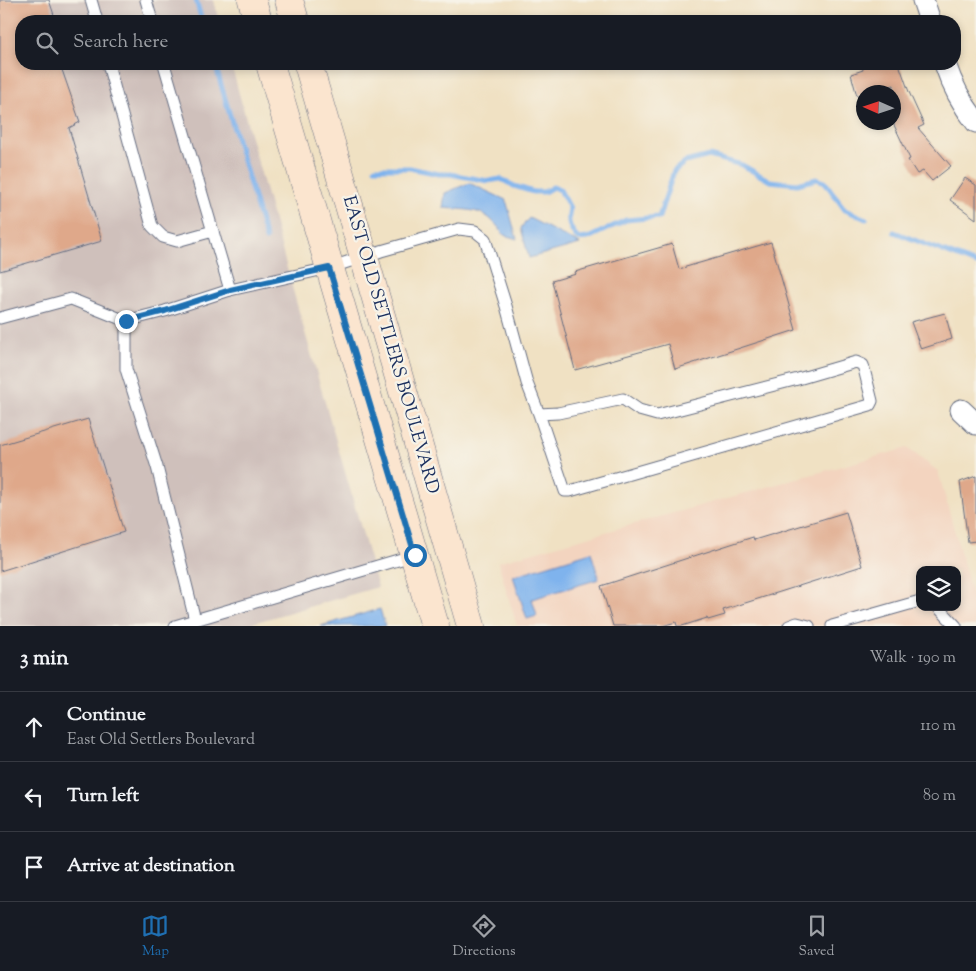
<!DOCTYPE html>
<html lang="en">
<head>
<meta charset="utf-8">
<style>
  body { margin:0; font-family:"Sorts Mill Goudy",serif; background:#242831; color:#f1f3f6 }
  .controls { position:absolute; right:15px; bottom:15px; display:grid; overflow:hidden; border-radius:10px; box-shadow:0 2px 8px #0003 }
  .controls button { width:45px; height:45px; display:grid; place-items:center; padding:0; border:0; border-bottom:1px solid #363941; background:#171b24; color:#f1f3f6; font:25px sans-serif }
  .compass { position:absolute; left:856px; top:85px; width:45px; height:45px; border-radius:50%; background:#171b24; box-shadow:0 2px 8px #0003; rotate:273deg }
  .stop { position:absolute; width:15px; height:15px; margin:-11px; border:4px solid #1f6fb2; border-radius:50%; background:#fff }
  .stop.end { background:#1f6fb2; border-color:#fff; box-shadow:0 1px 5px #0008 }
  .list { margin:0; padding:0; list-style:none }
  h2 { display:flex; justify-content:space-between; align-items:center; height:65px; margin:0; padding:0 20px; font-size:21px }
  h2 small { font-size:16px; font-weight:400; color:#9ea1a6 }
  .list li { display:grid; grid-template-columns:32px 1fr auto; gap:15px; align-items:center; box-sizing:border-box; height:70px; padding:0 20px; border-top:1px solid #363941 }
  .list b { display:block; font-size:19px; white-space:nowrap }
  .list p { margin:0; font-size:16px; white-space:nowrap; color:#9ea1a6 }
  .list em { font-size:16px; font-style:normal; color:#9ea1a6 }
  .icon { flex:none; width:28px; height:28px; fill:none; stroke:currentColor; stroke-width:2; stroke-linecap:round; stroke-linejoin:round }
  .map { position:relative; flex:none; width:976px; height:626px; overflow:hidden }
  .search { position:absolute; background:#171b24; box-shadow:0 2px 8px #0003; left:15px; right:15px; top:15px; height:55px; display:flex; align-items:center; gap:12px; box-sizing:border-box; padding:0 18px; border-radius:20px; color:#9ea1a6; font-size:19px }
  .sheet { height:275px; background:#171b24 }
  nav { display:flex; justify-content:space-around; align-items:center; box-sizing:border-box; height:70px; border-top:1px solid #363941; background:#171b24; font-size:14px; color:#9ea1a6 }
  nav a { display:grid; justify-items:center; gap:2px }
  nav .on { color:#1f6fb2 }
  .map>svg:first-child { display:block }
  .built { fill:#f3d4bf; fill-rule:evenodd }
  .industrial { fill:#cfc0bb }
  .water { fill:#7fb3ed; stroke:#4d71a6 }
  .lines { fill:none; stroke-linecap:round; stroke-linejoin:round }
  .stream { stroke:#7fb3ed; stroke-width:5 }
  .building { fill:#dfa88a }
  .service-casing { stroke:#666d81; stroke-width:13 }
  .minor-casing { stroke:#666d81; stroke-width:23 }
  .secondary-casing { stroke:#666d81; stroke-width:29 }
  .service { stroke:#fff; stroke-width:11 }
  .minor { stroke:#fff; stroke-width:21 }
  .secondary { stroke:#fbe5cf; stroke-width:28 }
  .route { stroke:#1f6fb2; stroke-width:6 }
  .labels { text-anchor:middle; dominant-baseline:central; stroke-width:4.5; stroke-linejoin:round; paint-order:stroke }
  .street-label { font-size:18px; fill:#1b2f5e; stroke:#f7f3e8 }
</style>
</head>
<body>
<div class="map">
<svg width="976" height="626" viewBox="0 0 976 626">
  <rect width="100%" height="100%" fill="#f7f3e8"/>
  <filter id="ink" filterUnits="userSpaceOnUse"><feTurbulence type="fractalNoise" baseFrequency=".02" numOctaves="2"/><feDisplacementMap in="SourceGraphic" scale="10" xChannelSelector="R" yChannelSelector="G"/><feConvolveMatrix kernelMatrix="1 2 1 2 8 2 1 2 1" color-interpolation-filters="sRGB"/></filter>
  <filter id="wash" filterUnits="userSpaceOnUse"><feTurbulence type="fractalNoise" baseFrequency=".0096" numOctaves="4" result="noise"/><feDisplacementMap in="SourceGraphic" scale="20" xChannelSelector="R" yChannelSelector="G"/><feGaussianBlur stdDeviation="1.12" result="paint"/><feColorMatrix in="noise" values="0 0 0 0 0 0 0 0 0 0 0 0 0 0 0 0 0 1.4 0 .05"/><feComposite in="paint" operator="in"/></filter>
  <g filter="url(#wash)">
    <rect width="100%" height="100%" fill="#f0e1c3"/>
    <!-- built -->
    <path class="built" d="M 907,448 L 938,471 L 976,609 L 976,626 L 517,626 L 498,562 ZM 920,570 L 957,570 L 957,607 L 920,607 Z"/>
    <!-- industrial -->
    <polygon class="industrial" points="0,0 213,0 219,21 21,21 21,64 231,64 296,301 378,587 242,626 0,626"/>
    <!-- water -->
    <g class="water">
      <path d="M 469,183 L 506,200 L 517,239 L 504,235 C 485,207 474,211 443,208 L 445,193 Z"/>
      <polygon points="529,218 580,244 529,258 521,228"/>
      <polygon points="591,552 599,579 532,599 537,616 527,619 513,576"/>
      <polygon points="380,609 385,626 321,626"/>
    </g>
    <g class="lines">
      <!-- stream -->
      <g class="stream">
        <polyline points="196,0 202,21"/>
        <polyline points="215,64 266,239"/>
        <path d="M 375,168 L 410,168 L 439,174 L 450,174 L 488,181 L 501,179 L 514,186 L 533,192 L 544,192 L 553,187 L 560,190 L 570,208 C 567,222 569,227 578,239 L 588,238 L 626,220 L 659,217 L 674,171 L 685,162 L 709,156 L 742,165 L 770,181 L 797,184 L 817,179 L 825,182 L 845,210 L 866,219"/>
        <polyline points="894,232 976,264"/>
      </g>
    </g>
    <g id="blocks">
      <!-- building -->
      <g class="building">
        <polygon points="0,0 49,0 56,21 21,21 21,64 60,64 80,122 69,128 102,241 0,271"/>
        <polygon points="862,64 899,64 909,92 924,125 918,128 951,166 932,181 923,171 917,174 908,160 910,159 894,125 894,85 869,92 864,92 864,94 857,96 851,74 863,70"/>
        <polygon points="965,178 976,185 976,219 950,200"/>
        <polygon points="771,242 796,330 675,369 668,344 575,370 552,281 576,274 575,272 672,244 679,269"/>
        <polygon points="945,313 952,339 921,349 911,322"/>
        <polygon points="88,419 124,532 0,571 0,445"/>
        <polygon points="976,476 976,541 968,542 960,482"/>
        <polygon points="846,512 862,566 723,610 725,615 708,620 707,618 682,626 677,626 676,622 662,626 613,626 601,586 753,537 754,540"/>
      </g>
    </g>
  </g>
  <g filter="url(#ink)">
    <use href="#blocks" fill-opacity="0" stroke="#666d81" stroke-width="1"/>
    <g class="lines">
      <!-- service casing -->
      <g class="service-casing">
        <g id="service">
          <polyline points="91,0 97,21"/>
          <polyline points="146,0 152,21"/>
          <polyline points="108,64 152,226 163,237 177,241 213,231"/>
          <polyline points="164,64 230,290"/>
          <polyline points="0,318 71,299 126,321 165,311 230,290 329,268 381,251 459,229 475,231 485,239 506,306 527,383 539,414 558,413 623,399 639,410 657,415 798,379 856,362 863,365 872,401 870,405 570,491 565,491 539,414"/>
          <polyline points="126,321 126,369 157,467 195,620 415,555"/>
          <polyline points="938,607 956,626"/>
          <polyline points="175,626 195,620"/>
          <polyline points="789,626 797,623 809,626"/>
          <polyline points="832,626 920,601"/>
        </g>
      </g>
      <!-- minor casing -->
      <g class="minor-casing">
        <g id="minor">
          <polyline points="923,0 930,21"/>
          <path d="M 945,64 C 952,85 962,104 976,122"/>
          <polyline points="961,410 976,424"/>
        </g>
      </g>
      <!-- secondary casing -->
      <g class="secondary-casing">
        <g id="secondary">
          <polyline points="252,0 258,21"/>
          <polyline points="289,0 295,21"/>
          <polyline points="270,64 435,626"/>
          <polyline points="308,64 471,626"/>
        </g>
      </g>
      <!-- service -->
      <use href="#service" class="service"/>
      <!-- minor -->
      <use href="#minor" class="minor"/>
      <!-- secondary -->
      <use href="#secondary" class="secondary"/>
    </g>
  </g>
  <g class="lines" filter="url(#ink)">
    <!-- route -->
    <polyline class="route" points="126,321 165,311 230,290 329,268 415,555"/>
  </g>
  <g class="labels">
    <!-- street labels -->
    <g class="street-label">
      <text transform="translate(390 345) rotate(74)">EAST OLD SETTLERS BOULEVARD</text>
    </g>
  </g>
</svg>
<div class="controls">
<button><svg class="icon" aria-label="layers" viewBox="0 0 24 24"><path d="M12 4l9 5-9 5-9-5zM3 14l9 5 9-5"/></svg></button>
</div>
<svg class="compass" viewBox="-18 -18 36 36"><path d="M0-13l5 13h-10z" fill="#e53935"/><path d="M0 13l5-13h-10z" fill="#9ea1a6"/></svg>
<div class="stop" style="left:415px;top:555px"></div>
<div class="stop end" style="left:126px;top:321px"></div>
<div class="search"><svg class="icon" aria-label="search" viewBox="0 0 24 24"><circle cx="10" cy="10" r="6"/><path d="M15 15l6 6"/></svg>Search here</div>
</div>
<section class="sheet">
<h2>3 min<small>Walk · 190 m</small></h2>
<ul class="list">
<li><svg class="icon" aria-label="ahead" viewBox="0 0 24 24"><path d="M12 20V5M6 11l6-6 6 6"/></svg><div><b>Continue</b><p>East Old Settlers Boulevard</p></div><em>110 m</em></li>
<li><svg class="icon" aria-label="left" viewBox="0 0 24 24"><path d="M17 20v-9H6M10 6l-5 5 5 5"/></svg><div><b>Turn left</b></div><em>80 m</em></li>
<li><svg class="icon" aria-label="arrive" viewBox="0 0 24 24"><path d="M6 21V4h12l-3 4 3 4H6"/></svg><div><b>Arrive at destination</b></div></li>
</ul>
</section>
<nav>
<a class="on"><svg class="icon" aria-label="map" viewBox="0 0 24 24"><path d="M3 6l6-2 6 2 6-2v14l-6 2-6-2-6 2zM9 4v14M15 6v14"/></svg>Map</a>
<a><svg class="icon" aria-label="directions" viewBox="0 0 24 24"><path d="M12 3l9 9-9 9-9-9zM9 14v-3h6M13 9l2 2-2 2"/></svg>Directions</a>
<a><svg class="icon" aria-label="saved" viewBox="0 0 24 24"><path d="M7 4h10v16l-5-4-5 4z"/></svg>Saved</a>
</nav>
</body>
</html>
